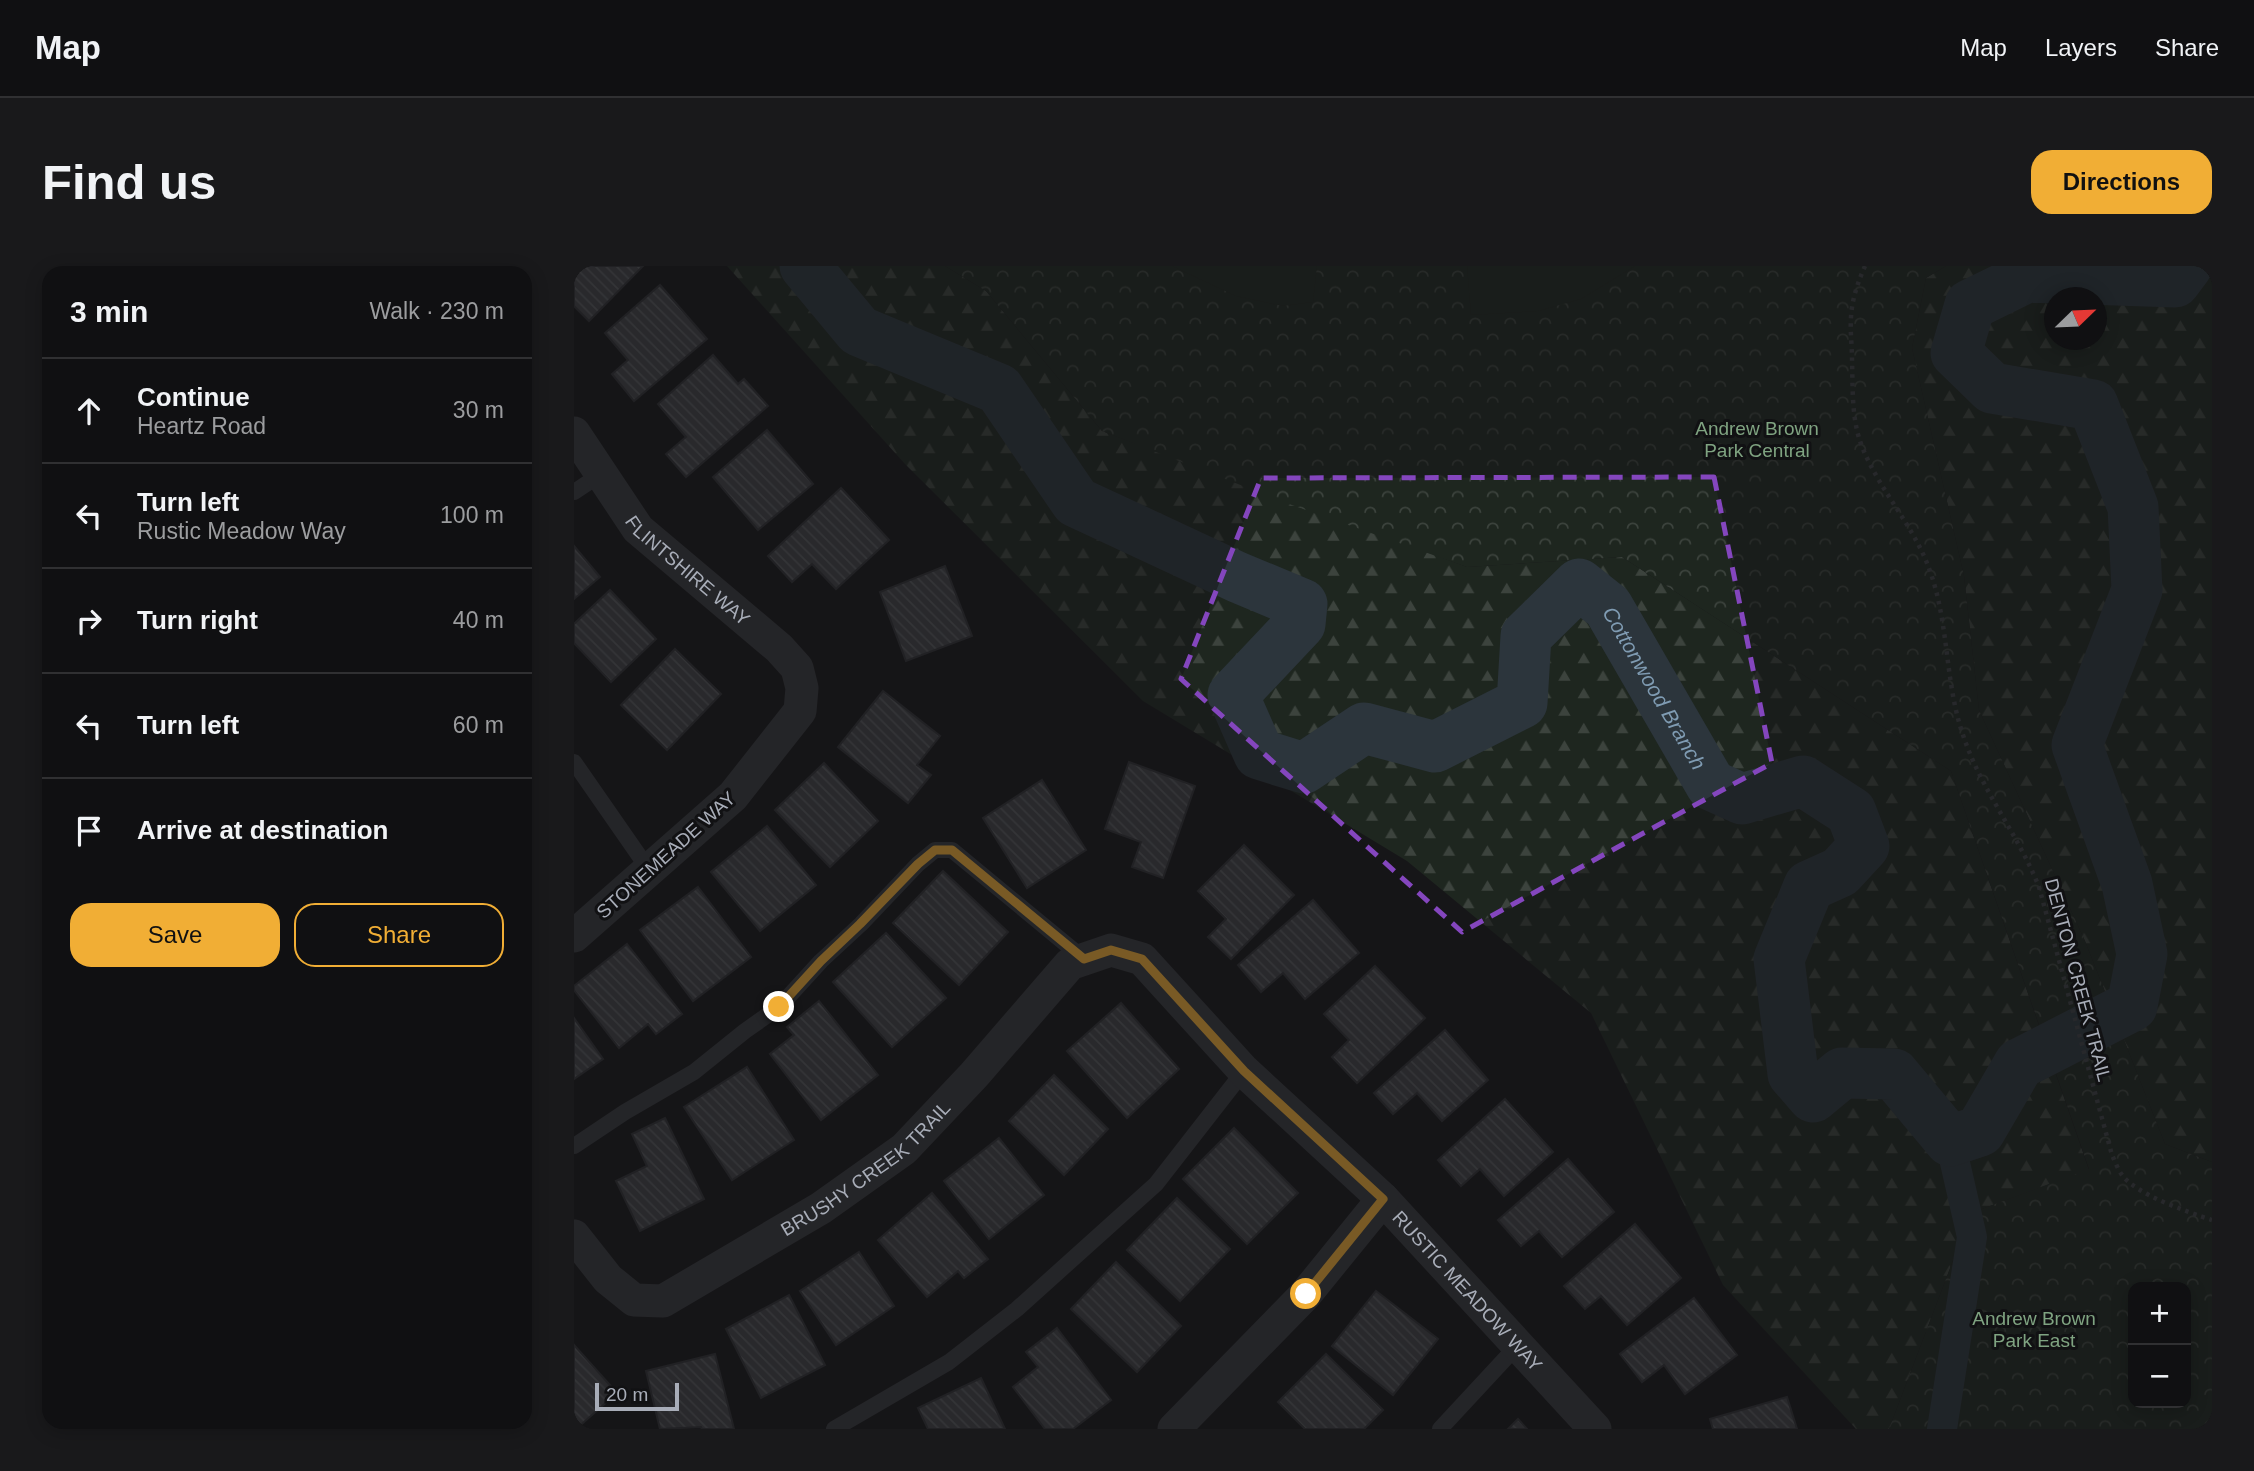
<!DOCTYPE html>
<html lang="en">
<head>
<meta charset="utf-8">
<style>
  body { margin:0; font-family:Arial,sans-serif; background:#19191b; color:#f1f3f6 }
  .controls { position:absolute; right:21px; bottom:21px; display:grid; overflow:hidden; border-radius:14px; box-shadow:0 4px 18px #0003 }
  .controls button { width:63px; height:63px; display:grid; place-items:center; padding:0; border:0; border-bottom:2px solid #303032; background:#101012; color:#f1f3f6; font:35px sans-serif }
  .compass { position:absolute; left:1470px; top:21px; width:63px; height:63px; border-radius:50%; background:#101012; box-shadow:0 4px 18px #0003; rotate:67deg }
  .scale { position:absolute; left:21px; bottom:18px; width:84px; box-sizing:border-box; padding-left:7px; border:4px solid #a8adb8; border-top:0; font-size:19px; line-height:24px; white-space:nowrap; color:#a8adb8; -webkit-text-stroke:5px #111113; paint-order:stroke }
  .stop { position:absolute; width:21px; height:21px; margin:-16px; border:5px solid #f1ae35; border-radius:50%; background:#fff }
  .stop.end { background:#f1ae35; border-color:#fff; box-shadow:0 2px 7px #0008 }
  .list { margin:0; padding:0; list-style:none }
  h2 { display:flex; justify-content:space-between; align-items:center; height:91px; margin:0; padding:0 28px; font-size:30px }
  h2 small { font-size:23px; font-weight:400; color:#9c9d9f }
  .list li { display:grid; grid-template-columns:46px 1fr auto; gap:21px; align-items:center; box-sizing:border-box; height:105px; padding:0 28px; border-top:2px solid #303032 }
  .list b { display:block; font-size:26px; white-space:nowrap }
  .list p { margin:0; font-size:23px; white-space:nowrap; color:#9c9d9f }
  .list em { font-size:23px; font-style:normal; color:#9c9d9f }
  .actions { display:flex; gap:14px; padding:21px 28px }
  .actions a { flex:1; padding:16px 0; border:2px solid #f1ae35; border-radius:21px; text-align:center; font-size:24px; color:#f1ae35 }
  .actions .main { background:#f1ae35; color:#111 }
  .icon { flex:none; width:38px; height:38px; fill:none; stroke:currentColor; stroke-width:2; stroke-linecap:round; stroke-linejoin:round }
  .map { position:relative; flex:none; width:1638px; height:1163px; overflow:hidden; border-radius:21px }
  header { display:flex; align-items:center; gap:42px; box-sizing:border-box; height:98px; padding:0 35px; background:#101012; border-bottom:2px solid #303032 }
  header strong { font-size:33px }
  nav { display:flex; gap:38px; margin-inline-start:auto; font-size:24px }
  .intro { display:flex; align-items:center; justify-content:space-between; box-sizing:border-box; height:168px; padding:0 42px }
  h1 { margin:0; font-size:49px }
  .button { padding:18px 32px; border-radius:21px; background:#f1ae35; color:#111; font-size:24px; font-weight:700 }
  main { display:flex; gap:42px; padding:0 42px }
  aside { flex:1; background:#101012; border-radius:21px; box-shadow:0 4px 18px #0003 }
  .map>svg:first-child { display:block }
  .forest { fill:url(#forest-firs); fill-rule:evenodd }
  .park { fill:url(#park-crowns); fill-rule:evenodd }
  .garden { fill:#1e261f }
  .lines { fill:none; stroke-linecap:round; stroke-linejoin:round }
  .canal { stroke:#2c353c; stroke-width:30 }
  .river { stroke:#2c353c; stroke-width:51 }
  .building { fill:url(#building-back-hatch); stroke:#303034; stroke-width:2 }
  .path { stroke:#3d3f44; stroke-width:4.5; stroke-dasharray:3.5 5; stroke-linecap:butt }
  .lane { stroke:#37383d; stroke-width:16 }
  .street { stroke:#37383d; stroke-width:33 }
  .route { stroke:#f1ae35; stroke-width:9 }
  .marked { fill:none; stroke:#8446be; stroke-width:5; stroke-dasharray:14 9; stroke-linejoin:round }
  .labels { text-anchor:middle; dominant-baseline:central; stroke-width:6; stroke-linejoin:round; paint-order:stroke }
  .park-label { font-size:19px; fill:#7fa381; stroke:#111113 }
  .street-label { font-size:19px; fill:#a8adb8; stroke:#111113 }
  .water-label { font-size:21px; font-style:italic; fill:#7f9bb2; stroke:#111113 }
</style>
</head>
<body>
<header>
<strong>Map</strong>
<nav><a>Map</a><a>Layers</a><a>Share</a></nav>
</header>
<div class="intro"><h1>Find us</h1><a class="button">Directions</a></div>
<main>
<aside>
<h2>3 min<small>Walk · 230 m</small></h2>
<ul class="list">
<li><svg class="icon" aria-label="ahead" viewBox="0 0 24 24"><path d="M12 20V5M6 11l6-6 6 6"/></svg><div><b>Continue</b><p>Heartz Road</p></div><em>30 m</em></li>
<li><svg class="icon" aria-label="left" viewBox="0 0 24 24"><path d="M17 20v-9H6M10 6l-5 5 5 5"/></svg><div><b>Turn left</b><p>Rustic Meadow Way</p></div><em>100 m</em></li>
<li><svg class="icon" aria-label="right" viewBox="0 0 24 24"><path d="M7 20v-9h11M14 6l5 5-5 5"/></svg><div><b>Turn right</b></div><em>40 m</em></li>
<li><svg class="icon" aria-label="left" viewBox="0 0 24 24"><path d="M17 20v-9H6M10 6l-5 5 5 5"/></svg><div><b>Turn left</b></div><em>60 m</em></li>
<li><svg class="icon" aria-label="arrive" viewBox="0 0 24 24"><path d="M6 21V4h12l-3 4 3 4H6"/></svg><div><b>Arrive at destination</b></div></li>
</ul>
<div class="actions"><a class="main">Save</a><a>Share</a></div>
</aside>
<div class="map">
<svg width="1638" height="1163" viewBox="0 0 1638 1163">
  <defs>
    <pattern id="forest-firs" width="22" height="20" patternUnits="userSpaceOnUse" patternTransform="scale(1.75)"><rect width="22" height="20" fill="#1e261f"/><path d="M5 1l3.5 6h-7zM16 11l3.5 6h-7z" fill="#3c433d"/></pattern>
    <pattern id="park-crowns" width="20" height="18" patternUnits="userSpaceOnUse" patternTransform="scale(1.75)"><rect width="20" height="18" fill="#1e261f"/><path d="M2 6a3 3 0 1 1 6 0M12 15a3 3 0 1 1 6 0" fill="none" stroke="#3c433d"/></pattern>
    <pattern id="building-back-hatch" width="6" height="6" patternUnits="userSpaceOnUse" patternTransform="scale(1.75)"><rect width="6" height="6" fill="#404145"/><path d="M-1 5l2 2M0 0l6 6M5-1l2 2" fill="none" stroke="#595a5e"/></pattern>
  </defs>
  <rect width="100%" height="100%" fill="#161618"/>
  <!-- forest -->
  <g class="forest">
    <polygon points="153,0 371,0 412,25 528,165 893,301 1048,291 1377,505 1515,904 1397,947 1315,1163 1282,1163 1149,1019 1017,747 833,595 569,435 331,198"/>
    <path d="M 1372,0 L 1638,0 L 1638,896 L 1591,878 L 1511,675 L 1405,444 L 1390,310 L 1338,82 L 1352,12 ZM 1480,32 L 1522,32 L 1522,74 L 1480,74 Z"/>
  </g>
  <!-- park -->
  <path class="park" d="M 371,0 L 1372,0 L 1352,12 L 1338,82 L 1390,310 L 1405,444 L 1511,675 L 1591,878 L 1638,896 L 1638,1163 L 1315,1163 L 1397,947 L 1515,903 L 1377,505 L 1048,291 L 893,301 L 715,238 L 528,165 L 412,25 ZM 1559,1021 L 1612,1021 L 1612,1137 L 1559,1137 Z"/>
  <!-- garden -->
  <g class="garden">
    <polygon points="598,0 743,0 739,36 709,40 662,30"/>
    <polygon points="893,0 1061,0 1007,33 964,45 897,49"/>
  </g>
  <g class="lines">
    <!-- canal -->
    <polyline class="canal" points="1368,1163 1398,971 1376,875"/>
    <!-- river -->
    <path class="river" id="s1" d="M 231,0 L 285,65 L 425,123 L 502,236 L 663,311 L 728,338 L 726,358 L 659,429 L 685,488 L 730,502 L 790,462 L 861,481 L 948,437 L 952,370 L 1005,318 L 1034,341 L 1137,519 L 1168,533 L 1229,515 L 1277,546 L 1290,580 L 1266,606 L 1235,620 L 1205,693 L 1219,808 L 1239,831 L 1268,807 L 1320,808 L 1376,875 L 1406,865 L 1445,798 L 1558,740 L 1568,688 L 1553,618 L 1503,479 L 1563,324 L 1559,241 L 1519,139 L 1418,122 L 1382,87 L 1396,39 L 1453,11 L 1601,16 L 1613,0"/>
  </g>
  <!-- building -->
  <g class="building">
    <polygon points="0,0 69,0 15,55 0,40"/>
    <polygon points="86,19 133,73 60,135 38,108 54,94 31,67"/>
    <polygon points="139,89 164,118 170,113 194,140 112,211 92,188 112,171 84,138"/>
    <polygon points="193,164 239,218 184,264 139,211"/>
    <polygon points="267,222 315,274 262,323 238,298 218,316 194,290"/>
    <polygon points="0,280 26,311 0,333"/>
    <polygon points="371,300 398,370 332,395 306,326"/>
    <polygon points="36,324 82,373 37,416 0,377 0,358"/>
    <polygon points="101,383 147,428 93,484 47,439"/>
    <polygon points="309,425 366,470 343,499 357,509 334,537 264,481"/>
    <polygon points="555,496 621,520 589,612 558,601 567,576 531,563"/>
    <polygon points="250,497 304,555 256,601 201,544"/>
    <polygon points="468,514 512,584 453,622 409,552"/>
    <polygon points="193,560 242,619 186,665 137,606"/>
    <polygon points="670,579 720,629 657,693 634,671 652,653 624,625"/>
    <polygon points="369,605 434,666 385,719 319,657"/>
    <polygon points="124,621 177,691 119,735 66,664"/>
    <polygon points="739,634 785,687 731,733 709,707 687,726 664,699"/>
    <polygon points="312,667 372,732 318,781 259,716"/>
    <polygon points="53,678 108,748 82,768 74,758 45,782 0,724 0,720"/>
    <polygon points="801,700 851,752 783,817 758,791 775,774 750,748"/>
    <polygon points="245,735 304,809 247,854 196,788 220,769 213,761"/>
    <polygon points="547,737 605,803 553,852 493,785"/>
    <polygon points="0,752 29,793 0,813"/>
    <polygon points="871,764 914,814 868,855 843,827 819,848 800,827"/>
    <polygon points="173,801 220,874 158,914 110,841"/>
    <polygon points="480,809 534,863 490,909 435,855"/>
    <polygon points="931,833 979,886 930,930 906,903 887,920 864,894"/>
    <polygon points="91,852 130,933 66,965 42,915 73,900 58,868"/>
    <polygon points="660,862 724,927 673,978 609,913"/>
    <polygon points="425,872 470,929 415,973 370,915"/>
    <polygon points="994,893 1040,946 988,991 965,965 947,980 924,954"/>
    <polygon points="358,927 414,993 390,1012 384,1005 353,1031 304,974"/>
    <polygon points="603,932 656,983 606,1035 553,984"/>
    <polygon points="1061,958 1107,1012 1053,1059 1027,1030 1011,1043 990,1020"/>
    <polygon points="285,986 320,1040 262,1079 226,1025"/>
    <polygon points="542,996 607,1060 563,1106 497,1043"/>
    <polygon points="802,1025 864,1073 819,1129 758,1080"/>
    <polygon points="215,1029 251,1099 187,1132 152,1063"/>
    <polygon points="1120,1032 1163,1089 1111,1128 1090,1099 1068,1116 1046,1088"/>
    <polygon points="483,1062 537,1134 499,1163 471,1163 439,1121 464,1101 452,1086"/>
    <polygon points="0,1079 43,1127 2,1163 0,1163"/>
    <polygon points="141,1088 160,1163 128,1163 127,1161 86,1163 72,1105"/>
    <polygon points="752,1088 809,1144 790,1163 731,1163 704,1136"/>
    <polygon points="407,1112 431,1163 354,1163 344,1142"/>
    <polygon points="1213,1131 1223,1163 1139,1163 1136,1153"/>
    <polygon points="944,1153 953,1163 934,1163"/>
  </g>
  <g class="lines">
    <!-- path -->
    <path class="path" d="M 1291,0 C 1284,16 1278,33 1277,51 C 1276,65 1278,80 1278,93 C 1279,123 1277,155 1289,183 C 1307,227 1342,262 1357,308 C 1375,360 1371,417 1389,469 C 1407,524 1444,568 1465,621 L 1538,889 C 1541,895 1544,904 1548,909 C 1563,929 1614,946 1638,954"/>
    <!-- lane -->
    <g class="lane">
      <polyline points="0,226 27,208"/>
      <polyline points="0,496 75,604"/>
      <polyline points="0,880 51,846 120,806 171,765 205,741 247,695 287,658 344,598 361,584 378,584 510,693"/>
      <polyline points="260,1163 375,1096 443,1043 582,918 670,805"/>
      <polyline points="866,1163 943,1080"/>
    </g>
    <!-- street -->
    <g class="street">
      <path id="s2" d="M 0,167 L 64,263 L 205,382 L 223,402 L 228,422 L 226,445 L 159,530 L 0,670"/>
      <path id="s3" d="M 0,970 L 34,1013 L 60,1034 L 89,1035 L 247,942 L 330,883 L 400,809 L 496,698 L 537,684 L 568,693 L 670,805 L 809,933 L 1021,1163"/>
      <polyline points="600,1163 731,1029 809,933"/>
    </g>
  </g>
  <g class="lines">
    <!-- route -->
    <polyline class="route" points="205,741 247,695 286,658 344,598 361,584 378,584 510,693 537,684 568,693 670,805 809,933 732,1028"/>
  </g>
  <!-- marked area -->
  <path d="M0 0H1638V1163H0ZM 1140,211 L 1198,497 L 888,666 L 607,413 L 687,212 Z" fill="#161618" fill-opacity=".55" fill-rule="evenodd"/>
  <path class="marked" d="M 1140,211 L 1198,497 L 888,666 L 607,413 L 687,212 Z"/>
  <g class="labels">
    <!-- park labels -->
    <g class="park-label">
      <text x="1183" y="162">Andrew Brown<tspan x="1183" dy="22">Park Central</tspan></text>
      <text x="1460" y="1052">Andrew Brown<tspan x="1460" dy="22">Park East</tspan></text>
    </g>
    <!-- street labels -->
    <g class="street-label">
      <text stroke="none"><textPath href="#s2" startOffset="180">FLINTSHIRE WAY</textPath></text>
      <text transform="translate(92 589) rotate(-42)">STONEMEADE WAY</text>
      <text transform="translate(1504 714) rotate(75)">DENTON CREEK TRAIL</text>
      <text stroke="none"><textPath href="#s3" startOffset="360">BRUSHY CREEK TRAIL</textPath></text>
      <text stroke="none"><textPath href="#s3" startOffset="1192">RUSTIC MEADOW WAY</textPath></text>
    </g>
    <!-- water labels -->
    <g class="water-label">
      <text stroke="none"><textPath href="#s1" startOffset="1365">Cottonwood Branch</textPath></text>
    </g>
  </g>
</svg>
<div class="controls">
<button>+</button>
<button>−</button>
</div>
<svg class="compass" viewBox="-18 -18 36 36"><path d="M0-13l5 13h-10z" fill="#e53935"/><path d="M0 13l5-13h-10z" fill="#9c9d9f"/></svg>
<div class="scale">20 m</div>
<div class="stop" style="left:732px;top:1028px"></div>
<div class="stop end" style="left:205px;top:741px"></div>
</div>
</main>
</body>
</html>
